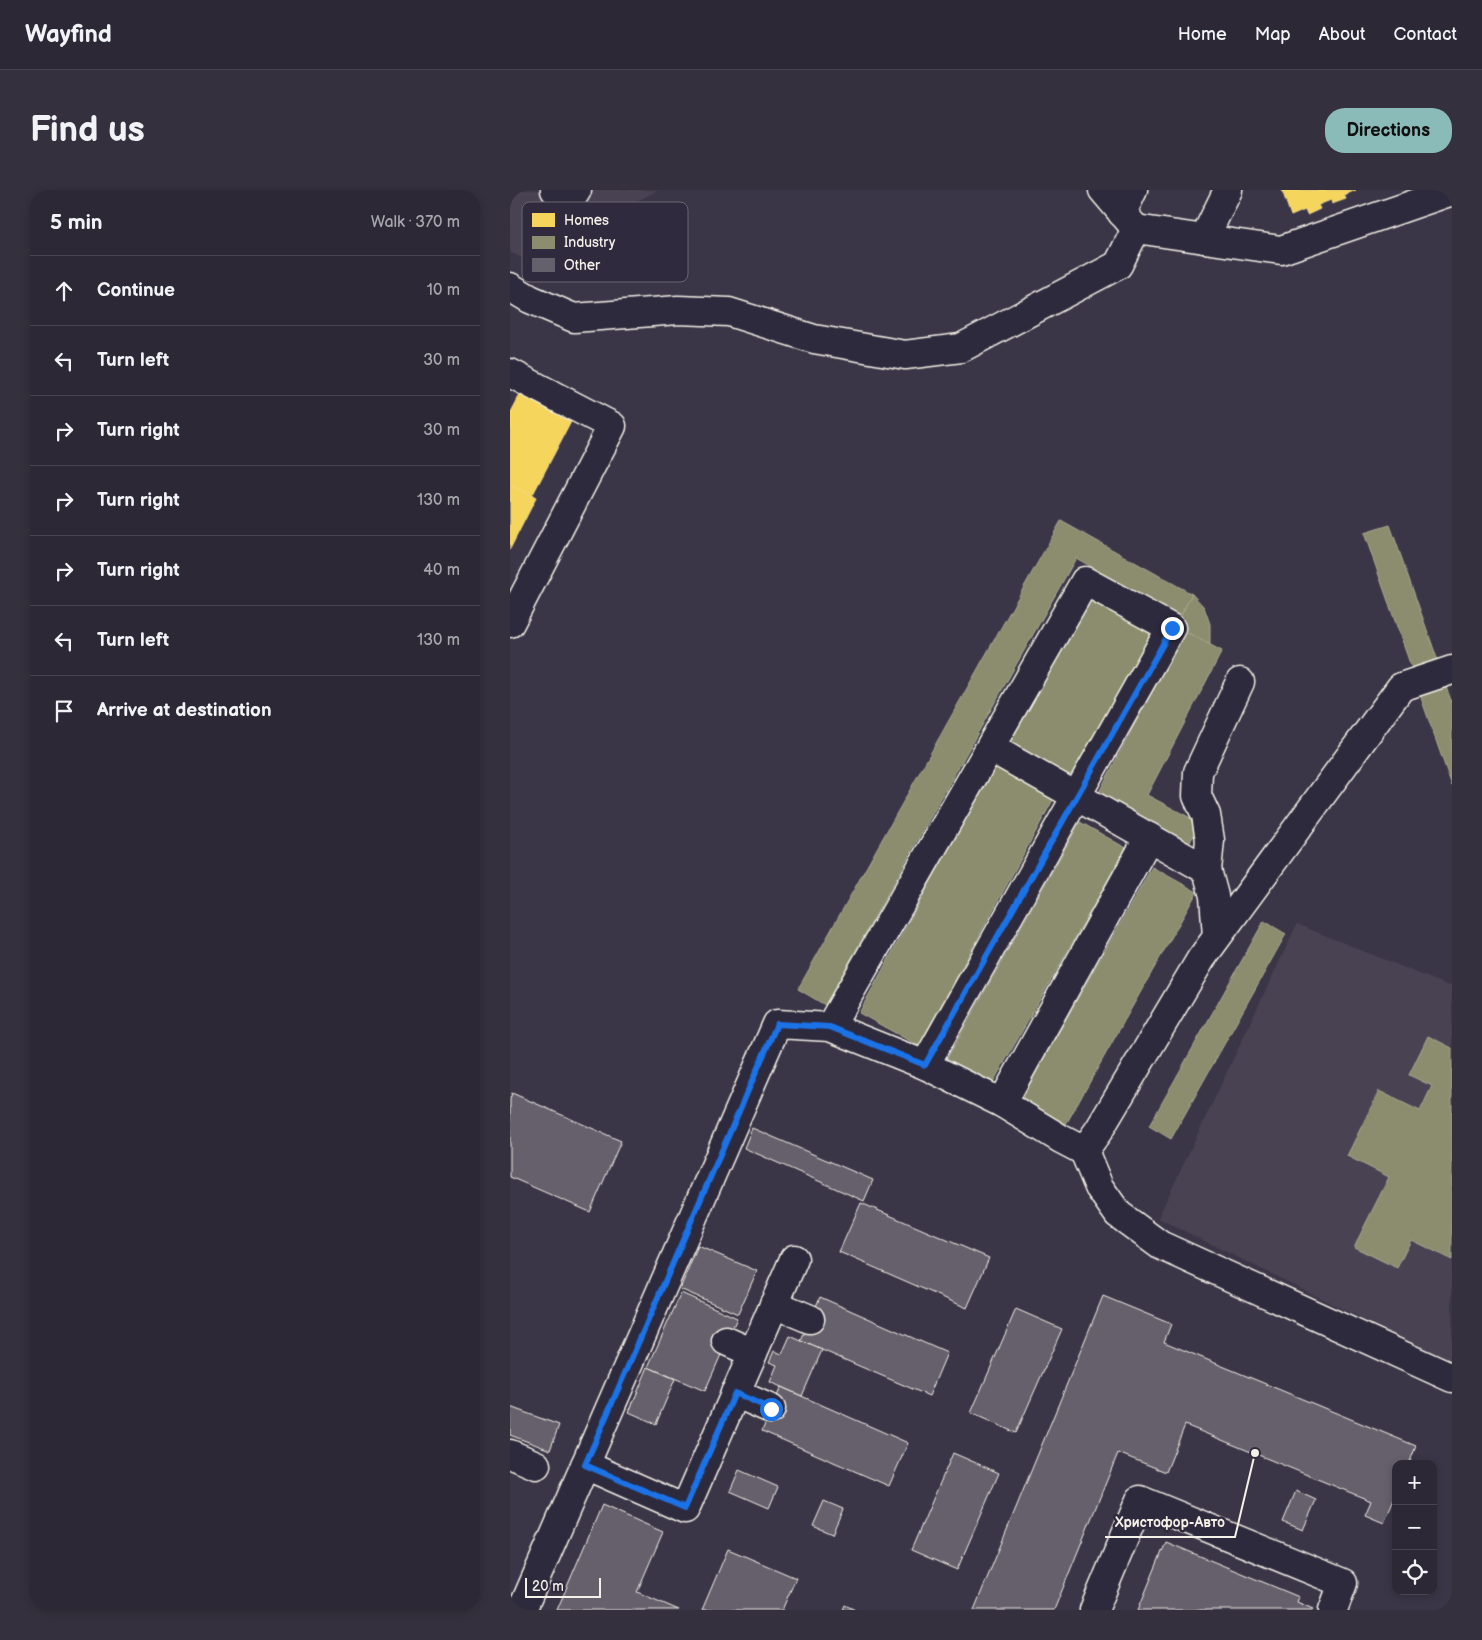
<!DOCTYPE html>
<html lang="en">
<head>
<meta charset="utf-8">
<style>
  body { margin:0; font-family:"Balsamiq Sans",sans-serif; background:#34303d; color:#f1f3f6 }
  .controls { position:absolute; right:15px; bottom:15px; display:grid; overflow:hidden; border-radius:10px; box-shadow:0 2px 8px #0003 }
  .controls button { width:45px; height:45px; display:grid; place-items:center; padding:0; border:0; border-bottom:1px solid #484450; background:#2c2835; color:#f1f3f6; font:25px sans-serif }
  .scale { position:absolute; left:15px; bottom:12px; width:76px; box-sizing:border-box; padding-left:5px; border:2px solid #f4f1e8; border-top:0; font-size:14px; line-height:18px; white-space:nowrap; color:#f4f1e8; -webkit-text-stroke:4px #2f2a3d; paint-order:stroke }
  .stop { position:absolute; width:15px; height:15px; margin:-11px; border:4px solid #1a73e8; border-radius:50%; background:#fff }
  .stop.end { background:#1a73e8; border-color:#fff; box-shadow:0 1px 5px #0008 }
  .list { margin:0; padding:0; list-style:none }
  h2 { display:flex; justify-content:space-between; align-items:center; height:65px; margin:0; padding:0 20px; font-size:21px }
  h2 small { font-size:16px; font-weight:400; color:#a6a6ad }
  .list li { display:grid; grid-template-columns:32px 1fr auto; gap:15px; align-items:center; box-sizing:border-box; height:70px; padding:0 20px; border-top:1px solid #484450 }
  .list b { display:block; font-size:19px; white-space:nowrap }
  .list em { font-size:16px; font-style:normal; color:#a6a6ad }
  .icon { flex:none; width:28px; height:28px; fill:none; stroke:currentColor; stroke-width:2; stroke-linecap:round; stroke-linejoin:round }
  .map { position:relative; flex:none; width:942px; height:1420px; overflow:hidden; border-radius:20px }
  header { display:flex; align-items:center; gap:30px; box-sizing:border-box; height:70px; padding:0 25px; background:#2c2835; border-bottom:1px solid #484450 }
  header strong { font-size:24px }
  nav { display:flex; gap:28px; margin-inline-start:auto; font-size:18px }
  .intro { display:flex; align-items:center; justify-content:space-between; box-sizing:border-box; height:120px; padding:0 30px }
  h1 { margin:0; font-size:35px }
  .button { padding:12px 22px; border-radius:20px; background:#8bbbb9; color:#111; font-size:18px; font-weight:700 }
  main { display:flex; gap:30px; padding:0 30px }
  aside { flex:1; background:#2c2835; border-radius:20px; box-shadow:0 2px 8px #0003 }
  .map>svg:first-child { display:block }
  .built { fill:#484352 }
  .homes { fill:#f6d55c; stroke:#f5dd86 }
  .industry { fill:#8c8c6e; stroke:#abaa93 }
  .building { fill:#65616c; stroke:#f4f1e8 }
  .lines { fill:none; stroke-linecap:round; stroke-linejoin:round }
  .minor-casing { stroke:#f4f1e8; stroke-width:31 }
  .minor { stroke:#2f2a3d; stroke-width:28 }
  .route { stroke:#1a73e8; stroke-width:6 }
  .key { fill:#2f2a3d; stroke:#6a6670; stroke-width:1 }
  .key-label { font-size:14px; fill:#f4f1e8 }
  .leader { fill:none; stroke:#f4f1e8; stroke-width:2 }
  .callout-dot { fill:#f4f1e8; stroke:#2f2a3d; stroke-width:2 }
  .callout-label { font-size:14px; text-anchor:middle; font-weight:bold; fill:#f4f1e8; stroke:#2f2a3d; stroke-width:5; stroke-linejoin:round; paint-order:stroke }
</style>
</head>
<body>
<header>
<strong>Wayfind</strong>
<nav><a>Home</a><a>Map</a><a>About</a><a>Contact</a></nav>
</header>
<div class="intro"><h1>Find us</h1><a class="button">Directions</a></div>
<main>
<aside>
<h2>5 min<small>Walk · 370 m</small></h2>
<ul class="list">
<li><svg class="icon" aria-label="ahead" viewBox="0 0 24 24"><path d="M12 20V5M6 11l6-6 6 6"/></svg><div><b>Continue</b></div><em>10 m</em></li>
<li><svg class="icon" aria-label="left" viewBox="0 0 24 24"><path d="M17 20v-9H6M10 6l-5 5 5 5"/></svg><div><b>Turn left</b></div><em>30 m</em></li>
<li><svg class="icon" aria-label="right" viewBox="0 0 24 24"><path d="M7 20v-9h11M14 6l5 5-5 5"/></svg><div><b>Turn right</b></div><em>30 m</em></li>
<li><svg class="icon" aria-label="right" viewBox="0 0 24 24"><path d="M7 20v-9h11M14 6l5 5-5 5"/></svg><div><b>Turn right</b></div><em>130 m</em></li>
<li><svg class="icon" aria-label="right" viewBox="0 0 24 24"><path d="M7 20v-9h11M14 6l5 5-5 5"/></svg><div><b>Turn right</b></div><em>40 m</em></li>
<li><svg class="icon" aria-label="left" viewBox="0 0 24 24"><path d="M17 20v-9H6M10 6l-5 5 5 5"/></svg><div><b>Turn left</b></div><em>130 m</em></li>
<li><svg class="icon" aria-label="arrive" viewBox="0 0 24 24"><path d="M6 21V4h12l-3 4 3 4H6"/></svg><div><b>Arrive at destination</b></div></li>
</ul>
</aside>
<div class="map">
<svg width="942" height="1420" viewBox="0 0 942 1420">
  <rect width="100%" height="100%" fill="#3b3647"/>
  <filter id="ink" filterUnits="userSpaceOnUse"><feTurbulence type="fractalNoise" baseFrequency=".02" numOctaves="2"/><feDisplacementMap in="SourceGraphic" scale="10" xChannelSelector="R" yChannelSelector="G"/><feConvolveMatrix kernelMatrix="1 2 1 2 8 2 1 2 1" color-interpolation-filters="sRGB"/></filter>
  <g filter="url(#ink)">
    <!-- built -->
    <g class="built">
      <polygon points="0,0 148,0 16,70 0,62"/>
      <polygon points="787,734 939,796 942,793 942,1173 648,1028"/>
    </g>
    <!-- homes -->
    <g class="homes">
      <polygon points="772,0 846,0 834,5 836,9 822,14 821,10 808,15 810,19 797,25 795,20 781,26"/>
      <polygon points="12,201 63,228 22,306 0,295 0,224"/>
      <polygon points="0,295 26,308 0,359"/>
    </g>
    <!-- industry -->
    <g class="industry">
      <polygon points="551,331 682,404 670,427 566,368 315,815 288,799"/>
      <polygon points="880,335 929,474 903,482 854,343"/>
      <polygon points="682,404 694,417 700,434 700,455 674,441 674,433 670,427"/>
      <polygon points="580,410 642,445 558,595 496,560"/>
      <polygon points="674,441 712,461 637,605 690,633 679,654 587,606"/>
      <polygon points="936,497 942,513 942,596 910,505"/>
      <polygon points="488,569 544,608 409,856 349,823"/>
      <polygon points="570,632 616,658 482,894 437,869"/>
      <polygon points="642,677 687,702 555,936 510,911"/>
      <polygon points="754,731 776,744 661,949 639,936"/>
      <polygon points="918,846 942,858 942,1070 901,1050 887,1078 844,1057 879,987 837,966 869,901 910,921 922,896 899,885"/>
    </g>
    <!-- building -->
    <g class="building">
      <polygon points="2,903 111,951 80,1022 0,987 0,909"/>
      <polygon points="242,938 363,990 354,1011 234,958"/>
      <polygon points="351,1013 479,1068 457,1118 329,1062"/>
      <polygon points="188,1056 247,1081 228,1124 170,1099"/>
      <polygon points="171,1103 227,1128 195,1201 138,1177"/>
      <polygon points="593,1106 661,1134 654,1152 906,1256 899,1274 886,1274 886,1305 874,1333 855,1325 861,1311 675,1235 656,1282 608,1263 544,1420 464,1420"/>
      <polygon points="310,1107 437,1163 419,1206 291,1151"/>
      <polygon points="506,1119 552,1139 506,1243 461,1223"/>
      <polygon points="280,1146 312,1160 292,1206 260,1192 267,1175 259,1172 264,1161 272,1164"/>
      <polygon points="138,1177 165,1189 146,1234 119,1222"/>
      <polygon points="271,1197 398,1253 379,1296 252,1241"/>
      <polygon points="0,1217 49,1235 40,1260 0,1245"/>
      <polygon points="443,1263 489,1283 447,1380 401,1360"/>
      <polygon points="229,1280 268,1297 259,1318 220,1301"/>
      <polygon points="786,1301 806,1310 793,1340 773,1332"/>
      <polygon points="314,1311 333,1319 322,1344 303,1336"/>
      <polygon points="92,1315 153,1342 127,1402 169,1420 47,1420"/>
      <polygon points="656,1352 789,1407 787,1412 803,1419 802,1420 628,1420"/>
      <polygon points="218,1359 286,1388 272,1420 192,1420"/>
      <polygon points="335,1415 345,1420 333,1420"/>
    </g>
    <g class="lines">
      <!-- minor casing -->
      <g class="minor-casing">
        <g id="minor">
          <polyline points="45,0 62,8 67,0"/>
          <polyline points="593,0 626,39"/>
          <polyline points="612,23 623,0"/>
          <polyline points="694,49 718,0"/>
          <polyline points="0,97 20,109 64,128 168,120 219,122 304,149 395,165 451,158 608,75 626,39 771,60 942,1"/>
          <polyline points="0,183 102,236 0,433"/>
          <polyline points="942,480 891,497 691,769 589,940 574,961 589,997 608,1024 650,1055 942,1188"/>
          <polyline points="481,558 697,680 704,706 707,746"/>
          <polyline points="697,680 700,650 696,625 687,606 688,582 730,492"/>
          <polyline points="320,837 575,391 661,438 415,875"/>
          <polyline points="492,913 639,647"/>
          <polyline points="264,1114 300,1129"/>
          <polyline points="216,1151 243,1163"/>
          <polyline points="225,1203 261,1219"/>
          <polyline points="0,1264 26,1275"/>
          <polyline points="75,1275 175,1319 284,1069"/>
          <polyline points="12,1420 267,834 320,837 415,875 492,913 551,949 574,961"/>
          <polyline points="584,1420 630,1310 833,1393 823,1420"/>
        </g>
      </g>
      <!-- minor -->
      <use href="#minor" class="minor"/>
    </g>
  </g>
  <g class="lines" filter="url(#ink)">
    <!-- route -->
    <polyline class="route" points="261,1219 225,1203 175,1318 75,1275 267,834 320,837 415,875 662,438"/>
  </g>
  <!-- legend -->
  <rect x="12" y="12" width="166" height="80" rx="8" class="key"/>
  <rect x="22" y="23" width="23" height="14" fill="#f6d55c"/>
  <rect x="22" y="46" width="23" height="13" fill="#8c8c6e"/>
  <rect x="22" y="68" width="23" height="14" fill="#65616c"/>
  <g class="key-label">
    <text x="54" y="35">Homes</text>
    <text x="54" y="57">Industry</text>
    <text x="54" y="80">Other</text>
  </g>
  <!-- callouts -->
  <path class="leader" d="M745 1263L725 1347H595"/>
  <circle class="callout-dot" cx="745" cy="1263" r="5"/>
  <g class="callout-label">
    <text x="660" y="1337">Христофор-Авто</text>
  </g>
</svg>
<div class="controls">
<button>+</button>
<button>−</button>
<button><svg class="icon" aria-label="locate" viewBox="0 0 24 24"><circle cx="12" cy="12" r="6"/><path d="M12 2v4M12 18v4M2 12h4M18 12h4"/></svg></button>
</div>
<div class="scale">20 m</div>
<div class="stop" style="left:261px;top:1219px"></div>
<div class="stop end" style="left:662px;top:438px"></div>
</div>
</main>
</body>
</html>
